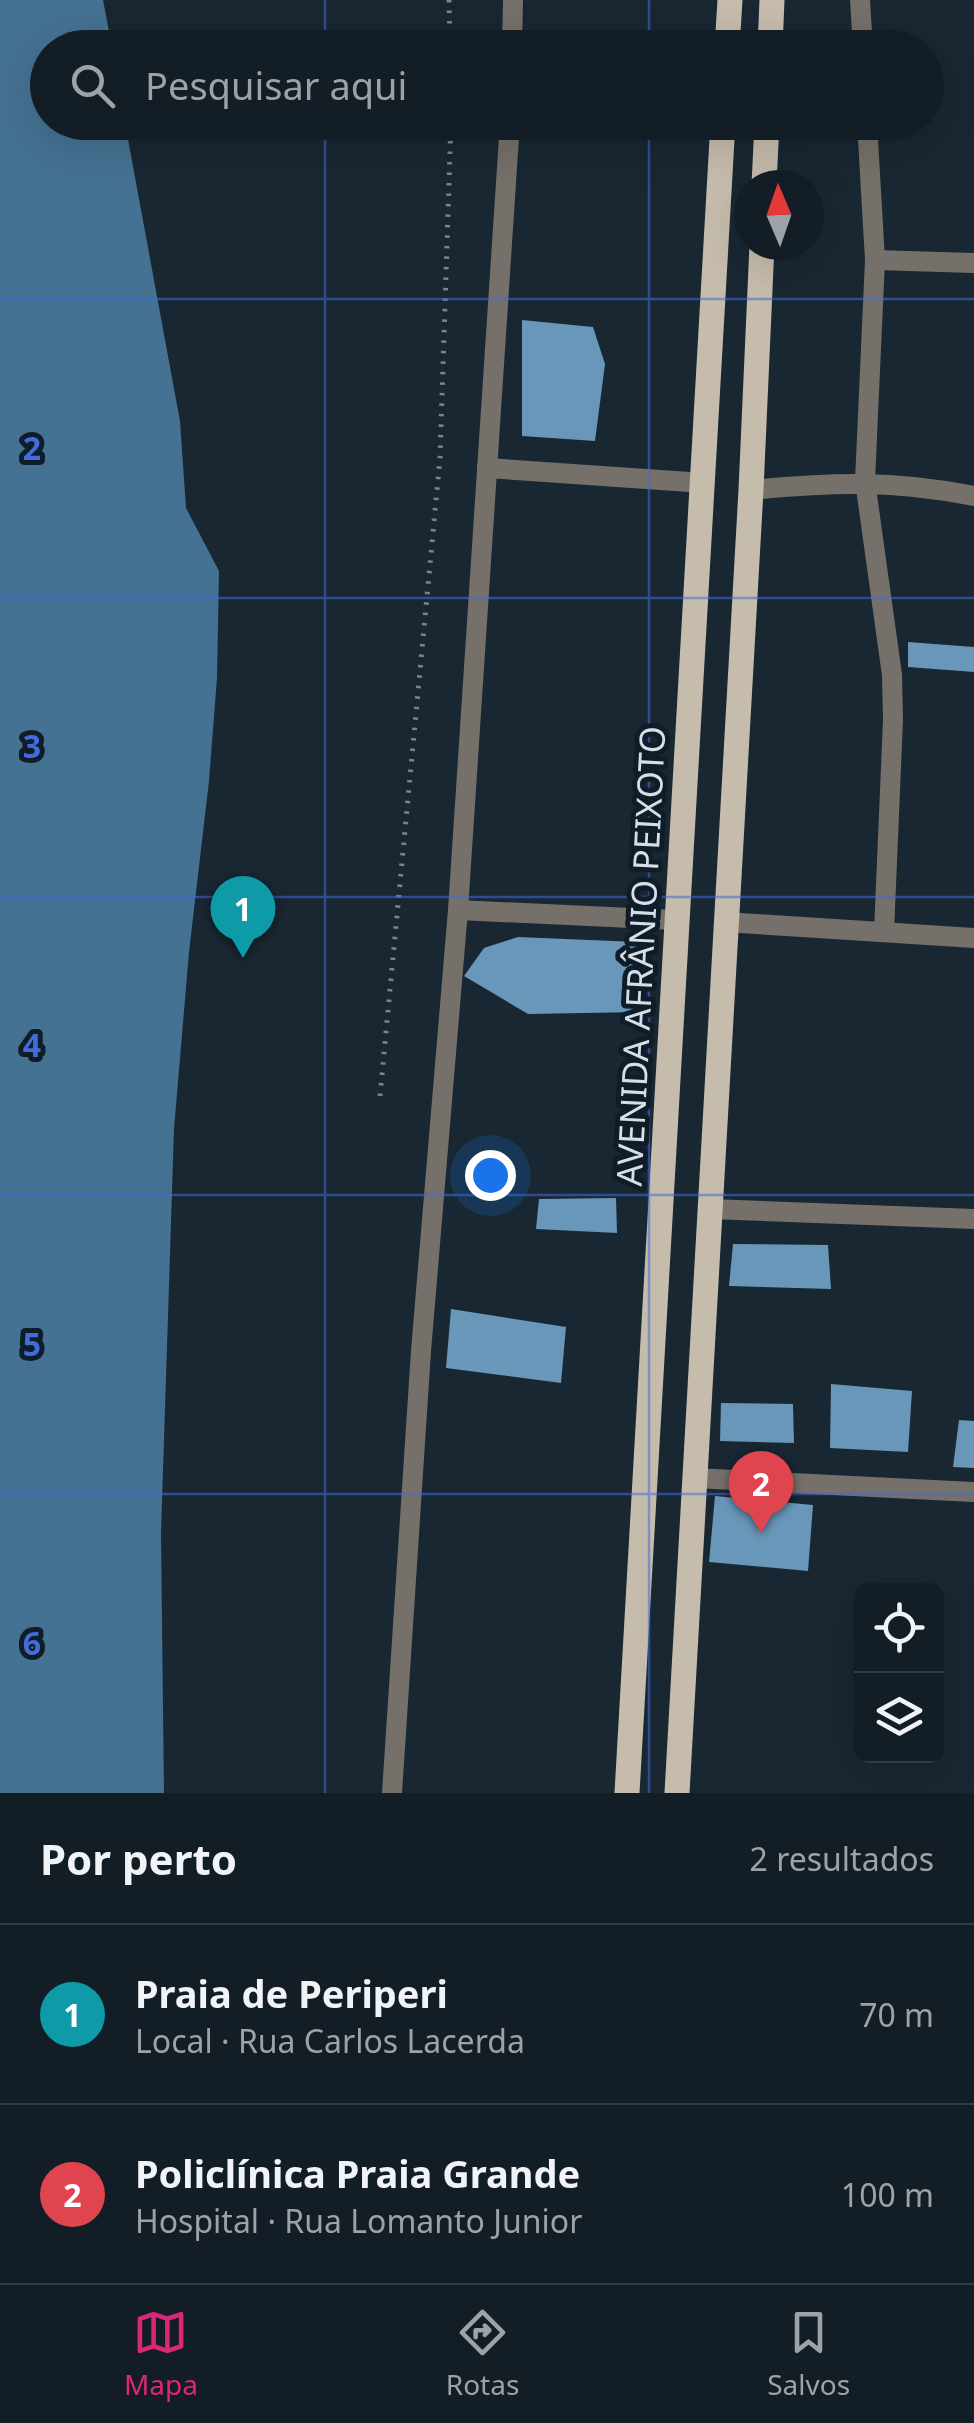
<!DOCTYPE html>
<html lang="pt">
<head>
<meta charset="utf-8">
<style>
  body { margin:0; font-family:"Noto Sans",sans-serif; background:#1b262e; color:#f1f3f6 }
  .controls { position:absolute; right:30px; bottom:30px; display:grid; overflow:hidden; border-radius:15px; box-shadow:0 10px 40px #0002 }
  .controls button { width:90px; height:90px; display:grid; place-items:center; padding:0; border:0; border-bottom:2px solid #313b43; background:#121d26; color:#f1f3f6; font:50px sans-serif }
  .compass { position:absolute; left:734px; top:170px; width:90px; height:90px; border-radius:50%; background:#121d26; box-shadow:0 10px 40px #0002; rotate:358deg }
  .you { position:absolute; left:490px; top:1175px; width:35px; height:35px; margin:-25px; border:8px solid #fff; border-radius:50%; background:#1a73e8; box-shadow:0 0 0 15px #1a73e833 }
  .badge { display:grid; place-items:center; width:65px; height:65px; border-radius:50%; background:#db2777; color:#fff; font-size:32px; font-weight:700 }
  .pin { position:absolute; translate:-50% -82px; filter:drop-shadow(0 2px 5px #0008) }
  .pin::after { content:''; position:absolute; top:52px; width:35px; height:30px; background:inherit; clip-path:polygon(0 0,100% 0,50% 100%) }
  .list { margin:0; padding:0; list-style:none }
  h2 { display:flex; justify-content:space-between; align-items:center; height:130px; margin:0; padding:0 40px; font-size:42px }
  h2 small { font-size:32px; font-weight:400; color:#9ca2a7 }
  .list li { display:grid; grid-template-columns:65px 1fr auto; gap:30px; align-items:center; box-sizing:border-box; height:180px; padding:0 40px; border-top:2px solid #313b43 }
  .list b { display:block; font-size:38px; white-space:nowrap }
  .list p { margin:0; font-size:32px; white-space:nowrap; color:#9ca2a7 }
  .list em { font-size:32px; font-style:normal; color:#9ca2a7 }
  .icon { flex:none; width:55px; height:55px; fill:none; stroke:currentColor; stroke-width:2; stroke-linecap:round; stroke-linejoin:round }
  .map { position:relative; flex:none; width:974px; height:1793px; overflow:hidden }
  .search { position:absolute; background:#121d26; box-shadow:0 10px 40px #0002; left:30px; right:30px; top:30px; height:110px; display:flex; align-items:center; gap:25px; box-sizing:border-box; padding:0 35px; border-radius:55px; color:#9ca2a7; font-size:38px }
  .sheet { height:490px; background:#121d26 }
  nav { display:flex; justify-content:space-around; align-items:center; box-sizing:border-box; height:140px; border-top:2px solid #313b43; background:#121d26; font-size:28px; color:#9ca2a7 }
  nav a { display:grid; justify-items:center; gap:5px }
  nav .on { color:#db2777 }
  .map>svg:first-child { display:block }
  .water { fill:#457192 }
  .building { fill:#6997b9 }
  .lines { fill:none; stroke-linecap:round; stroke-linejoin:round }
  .path { stroke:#78848e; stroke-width:5; stroke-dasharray:2.5 8; stroke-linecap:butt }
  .minor { stroke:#757069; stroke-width:20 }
  .primary { stroke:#c6bcac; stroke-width:25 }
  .grid { fill:none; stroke:#426bdb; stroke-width:2.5; stroke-opacity:0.55 }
  .labels { text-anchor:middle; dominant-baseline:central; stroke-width:10; stroke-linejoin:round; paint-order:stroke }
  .street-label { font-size:35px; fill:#d6dfe7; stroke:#0f1d28 }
  .grid-label { font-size:32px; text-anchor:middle; font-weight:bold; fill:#426bdb; stroke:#0f1d28; stroke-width:10; stroke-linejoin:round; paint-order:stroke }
</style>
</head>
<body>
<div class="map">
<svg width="974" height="1793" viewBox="0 0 974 1793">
  <rect width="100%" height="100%" fill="#182732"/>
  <!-- water -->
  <polygon class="water" points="0,0 103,0 112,47 48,48 48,122 125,123 180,421 186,508 219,571 217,678 209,781 189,952 174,1129 161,1533 164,1793 0,1793"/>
  <!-- building -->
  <g class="building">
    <polygon points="522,320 593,327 605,364 595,441 522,436"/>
    <polygon points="908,642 974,647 974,672 908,667"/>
    <polygon points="518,937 637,942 641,1012 528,1014 464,976 484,948"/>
    <polygon points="616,1198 617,1233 536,1229 539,1199"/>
    <polygon points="733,1244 828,1245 831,1289 729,1286"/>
    <polygon points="451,1309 566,1327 561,1383 446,1368"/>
    <polygon points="831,1384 912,1391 908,1452 830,1448"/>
    <polygon points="721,1403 793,1404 794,1443 720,1441"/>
    <polygon points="959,1420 974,1421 974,1468 953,1467"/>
    <polygon points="715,1496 813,1505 808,1571 709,1562"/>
  </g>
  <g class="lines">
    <!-- path -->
    <g class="path">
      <polyline points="449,0 450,48"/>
      <polyline points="380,1096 440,458 451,122"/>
    </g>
    <!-- minor -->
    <g class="minor">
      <polyline points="860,0 863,48"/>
      <polyline points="512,48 513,0"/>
      <polyline points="867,122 875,260 865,481 892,675 893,720 884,932"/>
      <polyline points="875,260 974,263"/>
      <polyline points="487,468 704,483"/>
      <path d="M 751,490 C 832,482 894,480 974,496"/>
      <polyline points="458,910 675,920"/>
      <polyline points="725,922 974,938"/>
      <polyline points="710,1209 974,1219"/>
      <polyline points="694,1478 974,1492"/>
      <polyline points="392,1793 421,1351 458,910 510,122"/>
    </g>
    <!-- primary -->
    <g class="primary">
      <polyline points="727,48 730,0"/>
      <polyline points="770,48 772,0"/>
      <polyline points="764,185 767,122"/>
      <polyline points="627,1793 723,122"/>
      <polyline points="677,1793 751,490 762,245"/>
    </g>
  </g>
  <!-- grid -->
  <path class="grid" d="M 325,0 L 325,48M 649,0 L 649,48M 325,122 L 325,1793M 649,122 L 649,1793M 0,299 L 974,299M 0,598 L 974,598M 0,897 L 974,897M 0,1195 L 974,1195M 0,1494 L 974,1494"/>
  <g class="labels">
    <!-- street labels -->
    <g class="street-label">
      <text transform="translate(640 956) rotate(-87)">AVENIDA AFRÂNIO PEIXOTO</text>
    </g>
  </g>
  <g class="grid-label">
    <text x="32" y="460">2</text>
    <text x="32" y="758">3</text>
    <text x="32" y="1057">4</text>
    <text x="32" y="1356">5</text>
    <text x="32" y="1655">6</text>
  </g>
</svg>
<div class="controls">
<button><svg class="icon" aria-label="locate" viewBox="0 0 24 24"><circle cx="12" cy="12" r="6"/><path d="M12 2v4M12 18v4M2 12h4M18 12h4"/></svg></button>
<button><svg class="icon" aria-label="layers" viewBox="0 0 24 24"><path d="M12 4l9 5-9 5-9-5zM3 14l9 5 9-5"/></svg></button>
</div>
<svg class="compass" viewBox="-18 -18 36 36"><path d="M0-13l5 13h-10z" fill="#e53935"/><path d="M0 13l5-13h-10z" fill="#9ca2a7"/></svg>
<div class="you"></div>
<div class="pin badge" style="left:243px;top:958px;background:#0f9aa8">1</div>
<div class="pin badge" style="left:761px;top:1533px;background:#e0444e">2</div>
<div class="search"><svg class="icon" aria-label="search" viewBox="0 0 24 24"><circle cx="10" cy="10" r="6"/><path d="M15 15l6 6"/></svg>Pesquisar aqui</div>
</div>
<section class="sheet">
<h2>Por perto<small>2 resultados</small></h2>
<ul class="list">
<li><span class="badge" style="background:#0f9aa8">1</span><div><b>Praia de Periperi</b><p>Local · Rua Carlos Lacerda</p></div><em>70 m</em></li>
<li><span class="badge" style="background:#e0444e">2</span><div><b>Policlínica Praia Grande</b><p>Hospital · Rua Lomanto Junior</p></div><em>100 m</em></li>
</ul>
</section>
<nav>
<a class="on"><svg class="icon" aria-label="map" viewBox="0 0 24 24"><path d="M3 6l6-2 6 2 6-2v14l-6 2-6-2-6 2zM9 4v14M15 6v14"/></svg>Mapa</a>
<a><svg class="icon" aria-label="directions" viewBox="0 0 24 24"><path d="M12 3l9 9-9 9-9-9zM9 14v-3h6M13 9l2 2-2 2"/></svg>Rotas</a>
<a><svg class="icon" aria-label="saved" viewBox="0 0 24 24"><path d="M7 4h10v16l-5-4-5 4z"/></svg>Salvos</a>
</nav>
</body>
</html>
